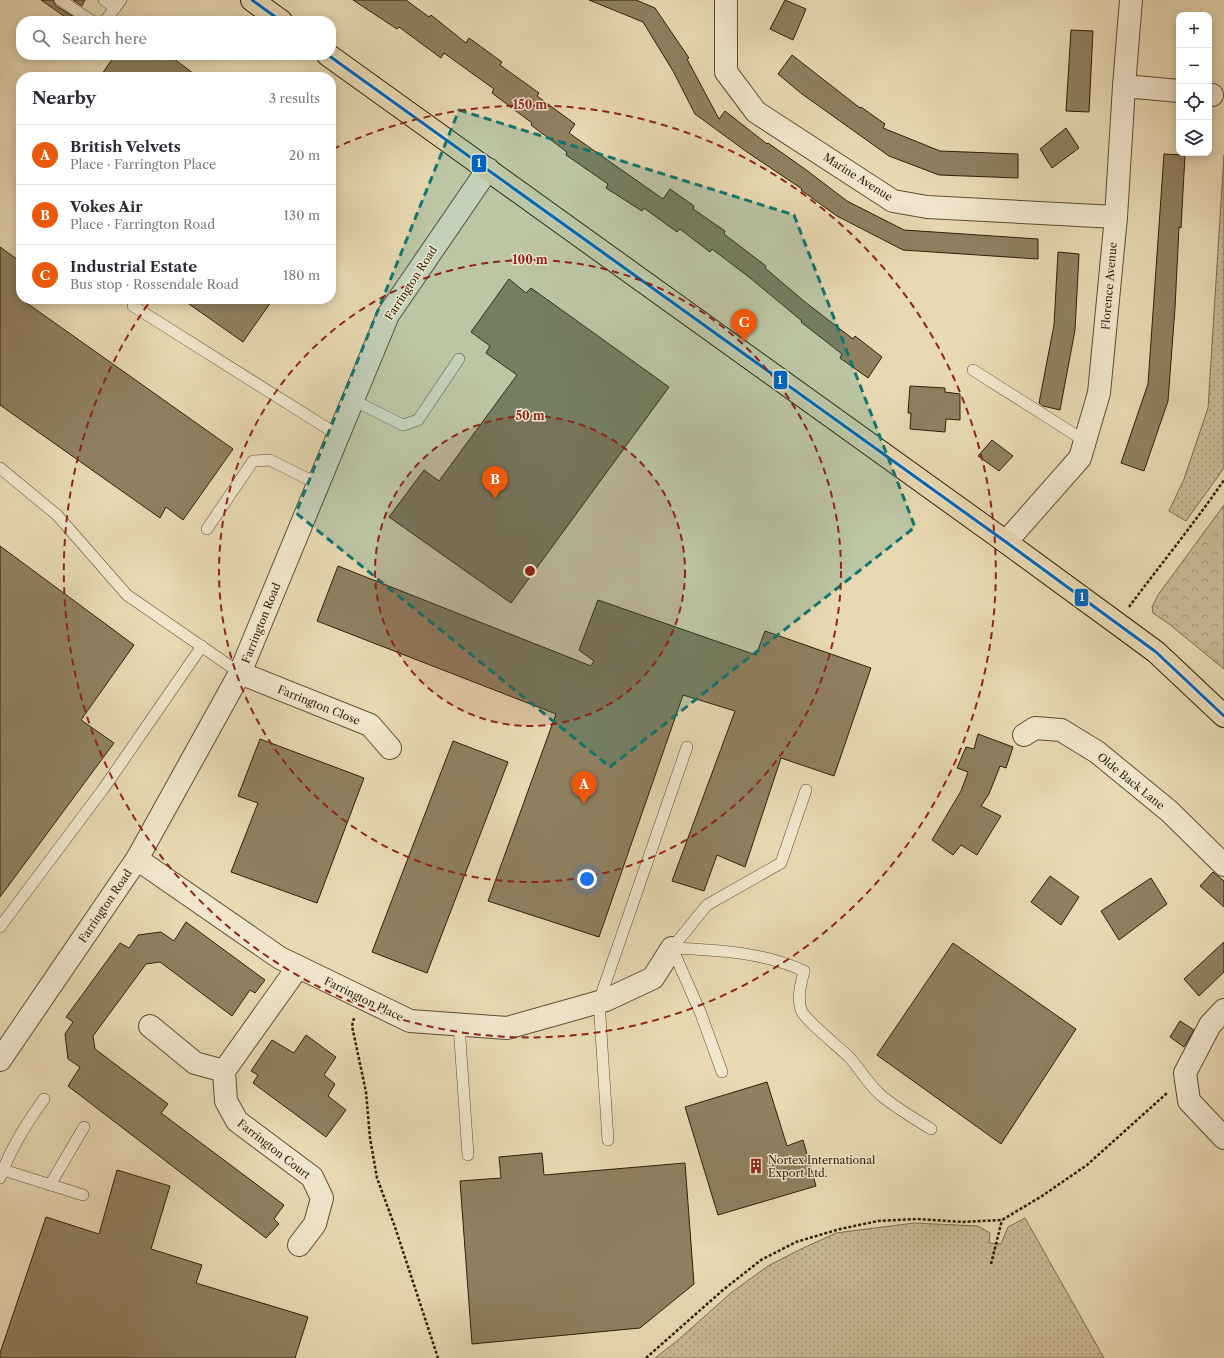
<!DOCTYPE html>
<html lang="en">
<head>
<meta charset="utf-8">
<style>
  body { margin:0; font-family:"Libre Caslon Text",serif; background:#f2f2f3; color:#2b2b33 }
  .controls { position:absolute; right:12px; top:12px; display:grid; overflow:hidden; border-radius:8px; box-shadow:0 2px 10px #0003 }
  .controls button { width:36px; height:36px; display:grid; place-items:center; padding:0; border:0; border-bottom:1px solid #e1e1e2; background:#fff; color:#2b2b33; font:20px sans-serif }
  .you { position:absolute; left:587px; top:879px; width:14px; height:14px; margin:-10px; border:3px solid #fff; border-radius:50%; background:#1a73e8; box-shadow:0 0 0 6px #1a73e833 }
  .badge { display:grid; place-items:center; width:26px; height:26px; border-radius:50%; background:#ea580c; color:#fff; font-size:13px; font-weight:700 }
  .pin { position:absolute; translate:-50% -33px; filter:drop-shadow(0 1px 2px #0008) }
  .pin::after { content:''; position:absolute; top:21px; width:14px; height:12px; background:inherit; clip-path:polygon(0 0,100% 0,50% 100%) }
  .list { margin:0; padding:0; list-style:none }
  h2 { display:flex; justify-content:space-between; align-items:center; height:52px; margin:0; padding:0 16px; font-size:17px }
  h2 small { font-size:13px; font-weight:400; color:#7c7c81 }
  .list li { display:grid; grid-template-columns:26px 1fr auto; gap:12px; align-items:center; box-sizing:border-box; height:60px; padding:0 16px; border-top:1px solid #e1e1e2 }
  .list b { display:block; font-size:15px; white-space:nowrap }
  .list p { margin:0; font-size:13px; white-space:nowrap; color:#7c7c81 }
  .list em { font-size:13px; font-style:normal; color:#7c7c81 }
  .icon { flex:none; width:22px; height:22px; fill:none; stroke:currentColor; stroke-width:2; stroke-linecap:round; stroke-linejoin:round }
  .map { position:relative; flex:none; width:1224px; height:1358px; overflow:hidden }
  .search { position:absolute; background:#fff; box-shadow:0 2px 10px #0003; left:16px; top:16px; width:320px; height:44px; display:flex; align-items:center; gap:10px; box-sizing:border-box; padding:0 14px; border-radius:16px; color:#7c7c81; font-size:15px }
  .panel { position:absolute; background:#fff; box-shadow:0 2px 10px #0003; left:16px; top:72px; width:320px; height:232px; border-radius:16px }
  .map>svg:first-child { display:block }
  .grass { fill:url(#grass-dots); stroke:#7c6c4e }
  .forest { fill:url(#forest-crowns); stroke:#7c6c4e }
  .building { fill:#8f8060; stroke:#2f1f07 }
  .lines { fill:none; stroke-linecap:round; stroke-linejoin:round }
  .service-casing { stroke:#5d4e32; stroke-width:12 }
  .minor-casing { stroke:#5d4e32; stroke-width:24 }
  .trunk-casing { stroke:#2f1f07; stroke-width:24 }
  .path { stroke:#2f1f07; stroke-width:2.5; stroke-dasharray:3 2; stroke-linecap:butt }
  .service { stroke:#f0e6cd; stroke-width:11 }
  .minor { stroke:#f0e6cd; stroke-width:22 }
  .trunk { stroke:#e8d9b2; stroke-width:22 }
  .bus-1-casing { stroke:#f0e6cd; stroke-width:6 }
  .bus-1 { stroke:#0065bd; stroke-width:3 }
  .marked { fill:#0f766e; fill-opacity:0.2; stroke:#0f766e; stroke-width:3; stroke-dasharray:8 5; stroke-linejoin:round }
  .ring { fill:none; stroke:#8f2418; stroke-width:2; stroke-dasharray:7 5 }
  .labels { text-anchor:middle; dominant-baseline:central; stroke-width:3; stroke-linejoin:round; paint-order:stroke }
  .street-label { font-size:11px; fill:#2f1f07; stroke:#f0e6cd }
  .poi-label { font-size:11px; fill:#2f1f07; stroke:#f0e6cd; text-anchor:start }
  .centre { fill:#8f2418; stroke:#f0e6cd; stroke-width:2 }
  .ring-label { font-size:12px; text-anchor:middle; font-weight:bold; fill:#8f2418; stroke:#f0e6cd; stroke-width:3; stroke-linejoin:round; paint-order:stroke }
  .line-badge { stroke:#f0e6cd; stroke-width:1.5 }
  .badge-label { font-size:11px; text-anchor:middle; font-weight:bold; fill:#fff }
</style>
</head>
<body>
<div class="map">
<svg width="1224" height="1358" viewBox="0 0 1224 1358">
  <defs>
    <pattern id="grass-dots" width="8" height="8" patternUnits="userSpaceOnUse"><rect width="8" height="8" fill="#c9b995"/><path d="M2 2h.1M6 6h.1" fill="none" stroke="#a49678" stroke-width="1.8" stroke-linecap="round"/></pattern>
    <pattern id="forest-crowns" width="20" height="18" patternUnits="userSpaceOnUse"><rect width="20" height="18" fill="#c9b995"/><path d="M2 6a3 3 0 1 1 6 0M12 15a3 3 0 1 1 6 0" fill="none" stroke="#a49678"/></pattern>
  </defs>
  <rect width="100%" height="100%" fill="#e8d9b2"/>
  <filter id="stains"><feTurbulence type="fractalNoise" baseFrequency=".005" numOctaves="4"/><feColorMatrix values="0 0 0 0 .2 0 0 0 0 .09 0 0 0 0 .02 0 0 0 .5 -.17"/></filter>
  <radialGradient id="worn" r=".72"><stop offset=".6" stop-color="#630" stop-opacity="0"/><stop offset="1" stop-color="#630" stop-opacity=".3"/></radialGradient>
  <!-- grass -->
  <g class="grass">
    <polygon points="1224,155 1224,468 1186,521 1169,511 1184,479 1208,408"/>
    <polygon points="1025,1218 1104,1358 655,1358 678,1340 732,1292 768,1266 799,1250 836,1233 914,1223 978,1226 990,1233 989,1243 1001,1244 1008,1227"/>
  </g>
  <!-- forest -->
  <polygon class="forest" points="1224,505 1224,669 1169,624 1153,613 1152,607 1158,595"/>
  <!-- building -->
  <g class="building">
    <polygon points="41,0 53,0 56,6 74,17 71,21"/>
    <polygon points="73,0 85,0 82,6"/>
    <polygon points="353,0 406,0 429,17 431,15 466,43 469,38 502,62 500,65 539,93 537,96 575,124 569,133 663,199 670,189 694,206 693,209 725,231 724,234 766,266 765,268 805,302 853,339 855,336 882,357 868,378 840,358 842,354 801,322 802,321 749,277 712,249 710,252 680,229 677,232 644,208 642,211 606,188 608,184 566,155 567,152 531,125 532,123 492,93 494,89 444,53 441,58 399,27 397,29"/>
    <polygon points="589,0 636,0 655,8 689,58 687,59 719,119 725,111 767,144 768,143 805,169 847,201 904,230 1038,239 1038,259 903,250 837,216 801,190 802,189 747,152 695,114 673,71 643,22"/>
    <polygon points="785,0 806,9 793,40 770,29"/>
    <polygon points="1071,30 1093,31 1089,112 1066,111"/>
    <polygon points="115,55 169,55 198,77 100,77"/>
    <polygon points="792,55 860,108 861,107 885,124 883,128 940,151 1018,154 1018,178 939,175 889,156 802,94 778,74"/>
    <polygon points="1066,128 1079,148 1052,168 1040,149"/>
    <polygon points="1164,154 1185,155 1181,228 1179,227 1175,308 1168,401 1144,471 1121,463 1148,384"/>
    <polygon points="0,247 21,262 21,299 233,449 183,520 166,507 160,518 0,405"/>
    <polygon points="1058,252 1079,254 1075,330 1060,410 1043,406 1039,403 1054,325"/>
    <polygon points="509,279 526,293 531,288 669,387 511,603 389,517 424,470 439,481 517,375 486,353 490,346 471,332"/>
    <polygon points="182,299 273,299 243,342"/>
    <polygon points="910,386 945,388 945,392 960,394 960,420 946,419 945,432 910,429 911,413 908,413"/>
    <polygon points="992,440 1013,456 999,471 978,456"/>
    <polygon points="0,546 134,645 81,720 114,743 0,897"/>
    <polygon points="338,566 591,666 594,661 579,650 598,600 756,655 765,631 871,668 834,776 781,758 745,867 717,855 704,891 672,881 735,711 683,695 599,937 488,901 556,714 317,621"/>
    <polygon points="978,734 1013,747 1006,768 1000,766 989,794 981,806 1001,816 977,855 961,845 953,855 932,840 961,791 968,772 957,768 966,747 974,749"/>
    <polygon points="260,739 364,778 317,903 231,872 258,803 238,796"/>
    <polygon points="453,741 508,762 427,973 372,952"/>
    <polygon points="1213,872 1224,881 1224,907 1200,886"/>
    <polygon points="1050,876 1079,897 1061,925 1031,902"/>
    <polygon points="1151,878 1167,904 1119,940 1101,911"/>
    <polygon points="186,922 265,980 255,993 250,990 232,1016 160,962 146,964 93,1036 95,1049 168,1104 161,1113 284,1205 274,1219 279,1224 266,1238 68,1086 80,1067 68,1059 65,1034 73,1022 66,1017 120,943 129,948 138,935 161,932 174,941"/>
    <polygon points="1224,942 1224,972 1199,996 1184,979"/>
    <polygon points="953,943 1076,1029 1001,1144 877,1055"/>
    <polygon points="1180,1021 1194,1030 1184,1047 1170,1037"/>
    <polygon points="306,1035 336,1057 324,1075 335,1084 328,1096 346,1110 326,1137 253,1083 258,1075 251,1071 272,1040 294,1053"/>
    <polygon points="767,1082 787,1146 803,1140 816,1186 718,1215 685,1107"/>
    <polygon points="542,1153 544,1175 685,1163 694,1284 640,1328 472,1344 460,1181 501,1178 499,1157"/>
    <polygon points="117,1170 170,1186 151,1249 202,1265 196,1283 308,1317 295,1358 0,1358 0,1353 46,1217 99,1234"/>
  </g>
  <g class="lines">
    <!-- service casing -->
    <g class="service-casing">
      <g id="service">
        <polyline points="60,0 92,21"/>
        <polyline points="104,0 115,8"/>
        <polyline points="105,21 121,0"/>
        <polyline points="133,306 338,435"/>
        <polyline points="973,370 1085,441"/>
        <polyline points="353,400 403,425 418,420 459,359"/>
        <polyline points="0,468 57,515 127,595 240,673"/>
        <polyline points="207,529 253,461 270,460 318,484"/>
        <polyline points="0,927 104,788 202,646"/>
        <path d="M 672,948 C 717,950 763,952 804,971 C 801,984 797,996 801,1010 C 805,1020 839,1047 849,1057 C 861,1070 869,1086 883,1097 C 898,1109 915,1119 931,1129"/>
        <polyline points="672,948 707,905 781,863 806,790"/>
        <polyline points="672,948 701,1014 722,1072"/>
        <polyline points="459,1025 468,1155"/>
        <polyline points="608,1140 599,1001 687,747"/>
        <polyline points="0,1169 83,1195"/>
        <path d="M 0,1178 C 10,1149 26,1124 44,1099"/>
        <polyline points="50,1185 84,1127"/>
      </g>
    </g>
    <!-- minor casing -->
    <g class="minor-casing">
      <g id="minor">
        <polyline points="726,0 726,72 756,112 893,201 927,207 1116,217"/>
        <polyline points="1124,86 1179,91"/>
        <polyline points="1209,95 1212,95"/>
        <polyline points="1006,542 1080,458 1099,393 1116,217 1124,86 1131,0"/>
        <polyline points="240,673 370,725 390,748"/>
        <polyline points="1024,735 1035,728 1061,730 1097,752 1169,811 1224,865"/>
        <polyline points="137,859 280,958 410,1021 507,1028 606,1000 653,978 672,948"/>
        <polyline points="298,967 224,1071 226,1101 237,1121 312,1177 322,1198 315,1224 299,1245"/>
        <polyline points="1224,1010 1210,1025 1185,1073 1189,1101 1224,1138"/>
        <polyline points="150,1026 195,1063 224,1071"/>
        <polyline points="0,1060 137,859 240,673 388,315 488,169"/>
      </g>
    </g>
    <!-- trunk casing -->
    <g class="trunk-casing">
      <g id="trunk">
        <polyline points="252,0 281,21"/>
        <polyline points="328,55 1006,542 1122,627 1156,652 1224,716"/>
      </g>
    </g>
    <!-- path -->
    <g class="path">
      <path d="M 1129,607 C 1160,565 1194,524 1224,480"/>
      <polyline points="354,1018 352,1026 366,1092 370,1138 377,1178 395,1227 438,1358"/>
      <polyline points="991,1264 1002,1220"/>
      <polyline points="646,1358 723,1290 761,1260 796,1242 840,1229 878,1221 917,1219 963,1222 1002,1220 1042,1196 1087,1165 1167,1093"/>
    </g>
    <!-- service -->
    <use href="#service" class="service"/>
    <!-- minor -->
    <use href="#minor" class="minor"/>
    <!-- trunk -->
    <use href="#trunk" class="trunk"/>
    <!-- bus-1 casing -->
    <g class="bus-1-casing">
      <g id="bus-1">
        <polyline points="252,0 281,21"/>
        <polyline points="328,55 1006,542 1156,652 1224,716"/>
      </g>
    </g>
    <!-- bus-1 -->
    <use href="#bus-1" class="bus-1"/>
  </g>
  <!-- marked area -->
  <path class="marked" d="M 459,110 L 794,215 L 915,527 L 610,767 L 296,513 Z"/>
  <!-- distance rings -->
  <circle cx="530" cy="571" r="155" fill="#8f2418" fill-opacity=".12"/>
  <g class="ring">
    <circle cx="530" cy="571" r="155"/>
    <circle cx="530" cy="571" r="311"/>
    <path d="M333 149A466 466 0 1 1 151 300"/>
  </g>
  <!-- icons -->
  <defs>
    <g id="building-bare" transform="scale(1.2)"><path d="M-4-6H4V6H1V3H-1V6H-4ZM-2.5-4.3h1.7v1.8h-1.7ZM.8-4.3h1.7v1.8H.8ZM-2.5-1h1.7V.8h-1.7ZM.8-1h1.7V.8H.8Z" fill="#8f2418" stroke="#f0e6cd" stroke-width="2.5" paint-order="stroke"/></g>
  </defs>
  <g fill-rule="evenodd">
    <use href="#building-bare" x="756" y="1166"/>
  </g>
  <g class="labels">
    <!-- street labels -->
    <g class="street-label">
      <text transform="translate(858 177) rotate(32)">Marine Avenue</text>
      <text transform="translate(411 283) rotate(-57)">Farrington Road</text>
      <text transform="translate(1109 286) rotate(-85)">Florence Avenue</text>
      <text transform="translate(261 623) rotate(-68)">Farrington Road</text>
      <text transform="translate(319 705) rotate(22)">Farrington Close</text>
      <text transform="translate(1131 781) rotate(39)">Olde Back Lane</text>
      <text transform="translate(105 906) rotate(-56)">Farrington Road</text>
      <text transform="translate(364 999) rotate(26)">Farrington Place</text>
      <text transform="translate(274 1149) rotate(38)">Farrington Court</text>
    </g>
    <!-- poi labels -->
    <g class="poi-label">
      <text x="768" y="1160">Nortex International<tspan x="768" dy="13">Export Ltd.</tspan></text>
    </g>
  </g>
  <circle cx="530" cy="571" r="6" class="centre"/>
  <g class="ring-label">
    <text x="530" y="109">150 m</text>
    <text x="530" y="264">100 m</text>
    <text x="530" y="420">50 m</text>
  </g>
  <g class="line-badge">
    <rect x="471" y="154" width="16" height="19" rx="4" fill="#0065bd"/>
    <rect x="773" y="370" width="15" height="20" rx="4" fill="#0065bd"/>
    <rect x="1074" y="588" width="15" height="19" rx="4" fill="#0065bd"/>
  </g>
  <g class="badge-label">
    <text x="479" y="167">1</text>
    <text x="780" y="384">1</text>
    <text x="1082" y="601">1</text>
  </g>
  <rect width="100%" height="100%" filter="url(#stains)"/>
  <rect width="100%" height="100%" fill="url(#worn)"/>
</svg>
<div class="controls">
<button>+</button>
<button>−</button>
<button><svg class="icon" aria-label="locate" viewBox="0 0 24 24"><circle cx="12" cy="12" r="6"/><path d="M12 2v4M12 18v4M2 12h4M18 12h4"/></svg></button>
<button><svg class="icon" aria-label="layers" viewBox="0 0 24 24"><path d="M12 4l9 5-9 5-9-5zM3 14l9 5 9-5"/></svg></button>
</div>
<div class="you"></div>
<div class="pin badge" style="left:584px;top:804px">A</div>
<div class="pin badge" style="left:495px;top:499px">B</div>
<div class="pin badge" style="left:744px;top:342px">C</div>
<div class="search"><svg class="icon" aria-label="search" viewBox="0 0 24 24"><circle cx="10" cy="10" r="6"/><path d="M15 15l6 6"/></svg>Search here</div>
<section class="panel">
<h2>Nearby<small>3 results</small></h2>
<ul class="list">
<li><span class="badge">A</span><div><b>British Velvets</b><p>Place · Farrington Place</p></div><em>20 m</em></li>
<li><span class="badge">B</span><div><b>Vokes Air</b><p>Place · Farrington Road</p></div><em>130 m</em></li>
<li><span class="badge">C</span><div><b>Industrial Estate</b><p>Bus stop · Rossendale Road</p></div><em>180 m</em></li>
</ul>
</section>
</div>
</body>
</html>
